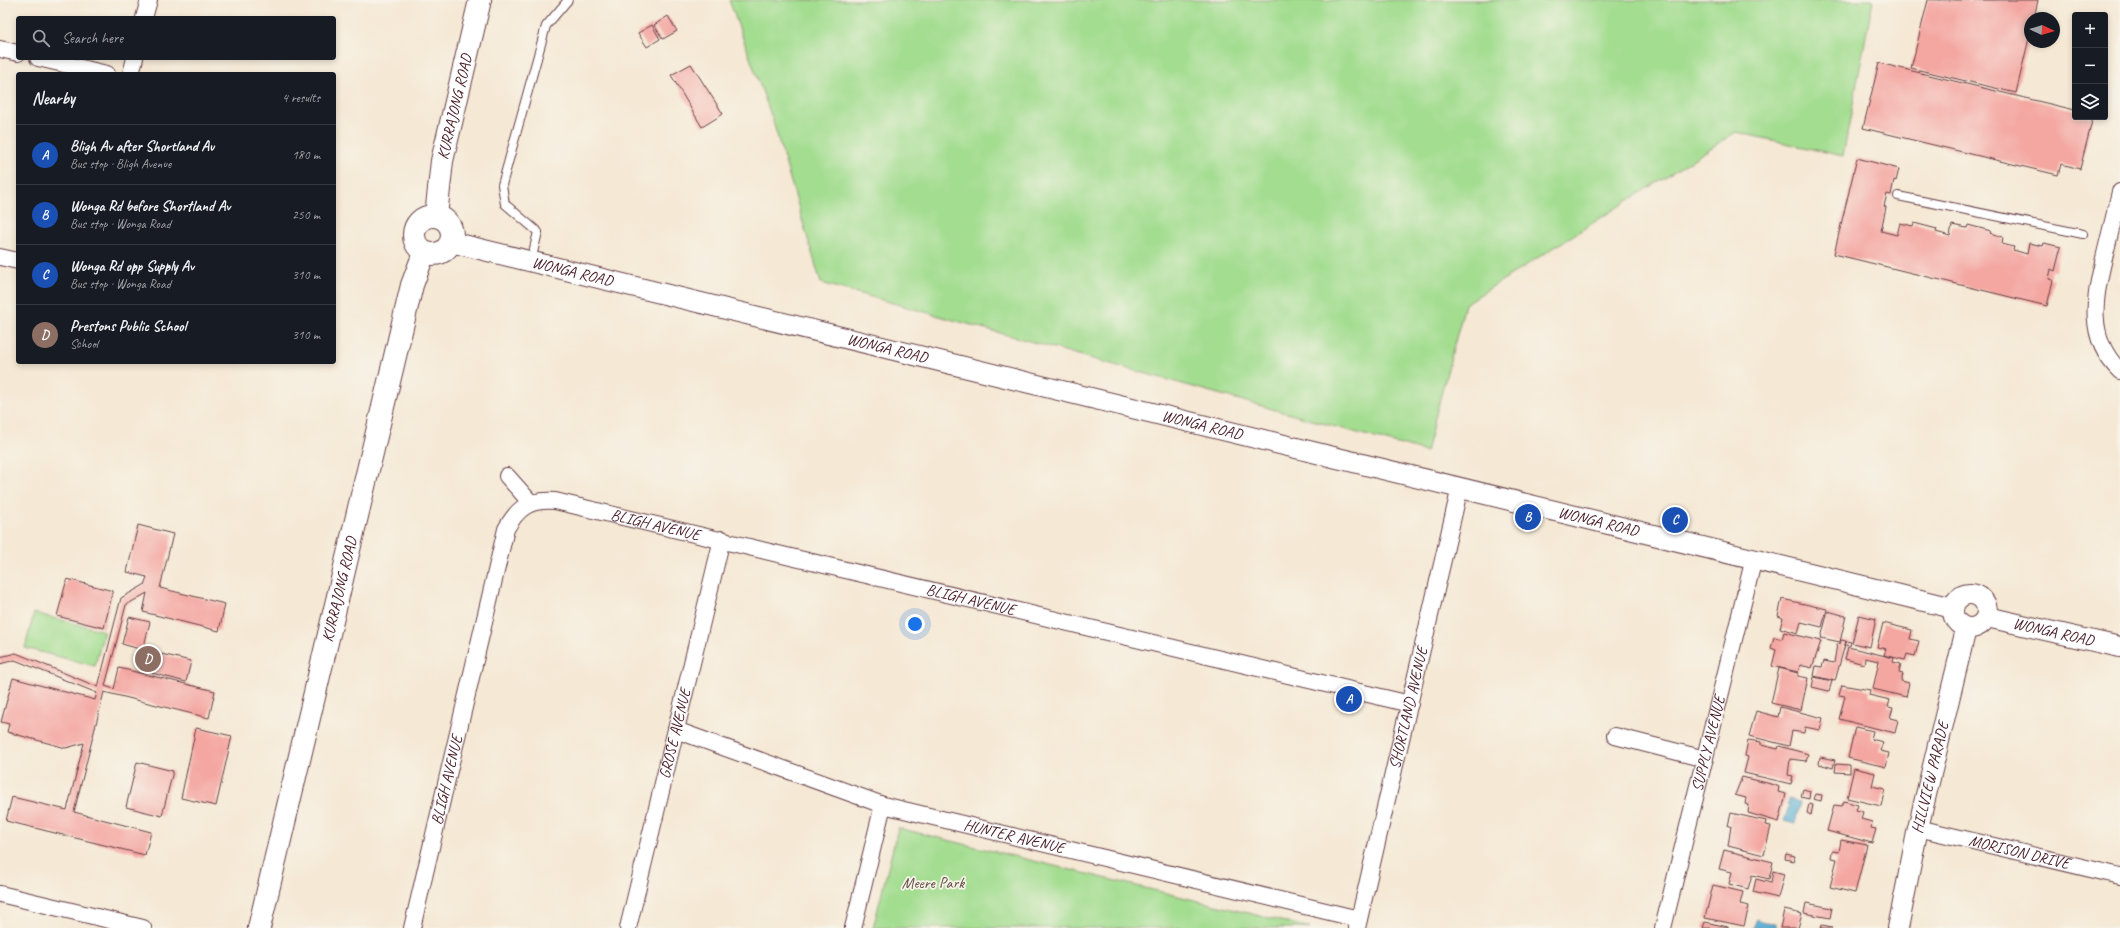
<!DOCTYPE html>
<html lang="en">
<head>
<meta charset="utf-8">
<style>
  body { margin:0; font-family:Caveat,sans-serif; background:#20242c; color:#f1f3f6 }
  .controls { position:absolute; right:12px; top:12px; display:grid; overflow:hidden; border-radius:4px; box-shadow:0 2px 6px #0003 }
  .controls button { width:36px; height:36px; display:grid; place-items:center; padding:0; border:0; border-bottom:1px solid #363941; background:#171b24; color:#f1f3f6; font:20px sans-serif }
  .compass { position:absolute; left:2024px; top:12px; width:36px; height:36px; border-radius:50%; background:#171b24; box-shadow:0 2px 6px #0003; rotate:94deg }
  .you { position:absolute; left:915px; top:624px; width:14px; height:14px; margin:-10px; border:3px solid #fff; border-radius:50%; background:#1a73e8; box-shadow:0 0 0 6px #1a73e833 }
  .badge { display:grid; place-items:center; width:26px; height:26px; border-radius:50%; background:#1f6fb2; color:#fff; font-size:13px; font-weight:700 }
  .pin { position:absolute; translate:-50% -50%; border:2px solid #fff; box-shadow:0 1px 4px #0006 }
  .list { margin:0; padding:0; list-style:none }
  h2 { display:flex; justify-content:space-between; align-items:center; height:52px; margin:0; padding:0 16px; font-size:17px }
  h2 small { font-size:13px; font-weight:400; color:#9ea1a6 }
  .list li { display:grid; grid-template-columns:26px 1fr auto; gap:12px; align-items:center; box-sizing:border-box; height:60px; padding:0 16px; border-top:1px solid #363941 }
  .list b { display:block; font-size:15px; white-space:nowrap }
  .list p { margin:0; font-size:13px; white-space:nowrap; color:#9ea1a6 }
  .list em { font-size:13px; font-style:normal; color:#9ea1a6 }
  .icon { flex:none; width:22px; height:22px; fill:none; stroke:currentColor; stroke-width:2; stroke-linecap:round; stroke-linejoin:round }
  .map { position:relative; flex:none; width:2120px; height:928px; overflow:hidden }
  .search { position:absolute; background:#171b24; box-shadow:0 2px 6px #0003; left:16px; top:16px; width:320px; height:44px; display:flex; align-items:center; gap:10px; box-sizing:border-box; padding:0 14px; border-radius:4px; color:#9ea1a6; font-size:15px }
  .panel { position:absolute; background:#171b24; box-shadow:0 2px 6px #0003; left:16px; top:72px; width:320px; height:292px; border-radius:4px }
  .map>svg:first-child { display:block }
  .green { fill:#a3dd90; stroke:#767e5e }
  .water { fill:#59b0d6; stroke:#526880 }
  .building { fill:#f4a6a1 }
  .lines { fill:none; stroke-linecap:round; stroke-linejoin:round }
  .service-casing { stroke:#643d44; stroke-width:10 }
  .minor-casing { stroke:#643d44; stroke-width:18 }
  .tertiary-casing { stroke:#643d44; stroke-width:22 }
  .secondary-casing { stroke:#643d44; stroke-width:24 }
  .service { stroke:#fff; stroke-width:8 }
  .minor { stroke:#fff; stroke-width:16 }
  .tertiary { stroke:#fff; stroke-width:20 }
  .secondary { stroke:#fff; stroke-width:22 }
  .labels { text-anchor:middle; dominant-baseline:central; stroke-width:3.5; stroke-linejoin:round; paint-order:stroke }
  .street-label { font-size:16px; fill:#4a1f2b; stroke:#f7f3e8 }
  .park-label { font-size:16px; fill:#604e44; stroke:#f7f3e8 }
</style>
</head>
<body>
<div class="map">
<svg width="2120" height="928" viewBox="0 0 2120 928">
  <rect width="100%" height="100%" fill="#f7f3e8"/>
  <filter id="ink" filterUnits="userSpaceOnUse"><feTurbulence type="fractalNoise" baseFrequency=".025" numOctaves="2"/><feDisplacementMap in="SourceGraphic" scale="8" xChannelSelector="R" yChannelSelector="G"/><feConvolveMatrix kernelMatrix="1 2 1 2 8 2 1 2 1" color-interpolation-filters="sRGB"/></filter>
  <filter id="wash" filterUnits="userSpaceOnUse"><feTurbulence type="fractalNoise" baseFrequency=".012" numOctaves="4" result="noise"/><feDisplacementMap in="SourceGraphic" scale="16" xChannelSelector="R" yChannelSelector="G"/><feGaussianBlur stdDeviation="0.9" result="paint"/><feColorMatrix in="noise" values="0 0 0 0 0 0 0 0 0 0 0 0 0 0 0 0 0 1.4 0 .05"/><feComposite in="paint" operator="in"/></filter>
  <g filter="url(#wash)">
    <rect width="100%" height="100%" fill="#f5e8d4"/>
    <!-- green -->
    <g class="green">
      <polygon points="729,0 1873,0 1843,156 1736,132 1465,304 1426,452 821,283 772,118"/>
      <polygon points="34,613 104,631 95,666 25,648"/>
      <polygon points="898,828 1310,928 873,928"/>
    </g>
    <!-- water -->
    <g class="water">
      <polygon points="1788,799 1800,802 1795,824 1784,821 1789,806 1787,804"/>
      <polygon points="1757,919 1765,922 1775,923 1775,928 1753,928"/>
    </g>
    <g id="blocks">
      <!-- building -->
      <g class="building">
        <polygon points="1928,0 2038,0 2034,18 2030,18 2030,34 2016,93 1911,68"/>
        <polygon points="668,16 677,31 663,39 654,25"/>
        <polygon points="652,25 660,39 647,47 638,33"/>
        <polygon points="1879,63 2075,110 2075,117 2093,117 2080,169 2061,164 2058,175 1863,128"/>
        <polygon points="691,64 723,114 702,127 671,75"/>
        <polygon points="1857,158 1899,169 1896,181 1894,180 1891,195 1887,194 1884,206 1886,207 1881,231 1897,235 1900,223 1913,226 1914,223 1937,229 1936,232 1950,236 1952,225 1967,228 1968,225 1991,231 1990,233 2003,237 2002,244 2014,247 2013,250 2027,254 2029,243 2043,246 2044,243 2061,247 2055,271 2051,269 2049,279 2053,280 2047,306 1834,254"/>
        <polygon points="138,525 173,534 160,588 225,604 219,631 143,612 147,593 126,605 105,686 114,689 119,668 215,691 209,718 104,692 74,812 151,832 145,855 6,821 12,797 67,810 84,743 66,748 7,732 9,724 1,722 13,678 95,700 97,693 15,660 0,664 0,657 16,653 98,687 121,598 144,585 147,577 127,572"/>
        <polygon points="67,579 113,591 104,628 57,616"/>
        <polygon points="1782,599 1827,609 1822,627 1801,622 1798,633 1780,628 1783,618 1778,616"/>
        <polygon points="1828,611 1846,616 1840,642 1821,638"/>
        <polygon points="1859,615 1876,619 1870,647 1852,643"/>
        <polygon points="129,617 150,622 143,650 122,644"/>
        <polygon points="1883,623 1912,630 1910,639 1919,641 1915,656 1907,654 1905,660 1884,655 1886,649 1877,647"/>
        <polygon points="1784,632 1821,641 1812,668 1800,665 1798,672 1772,666 1776,650 1771,648 1774,637 1782,639"/>
        <polygon points="1841,640 1846,641 1835,681 1814,676 1816,666 1822,667 1824,661 1834,663 1837,644 1840,644"/>
        <polygon points="1847,641 1851,642 1850,646 1845,645"/>
        <polygon points="1848,647 1894,658 1893,662 1901,664 1899,673 1903,674 1901,681 1909,683 1906,697 1873,689 1879,661 1865,658 1864,664 1845,659"/>
        <polygon points="157,653 191,661 186,682 152,673"/>
        <polygon points="1779,668 1798,673 1798,676 1808,678 1801,710 1771,703"/>
        <polygon points="1814,677 1832,681 1829,691 1812,687"/>
        <polygon points="1842,685 1870,690 1869,695 1890,700 1888,707 1893,708 1890,718 1898,720 1895,733 1839,719 1845,696 1839,695"/>
        <polygon points="1780,707 1823,718 1820,730 1805,727 1804,733 1792,731 1789,746 1749,736 1756,711 1778,717"/>
        <polygon points="1855,727 1873,731 1871,739 1883,742 1880,751 1889,753 1886,767 1848,758"/>
        <polygon points="196,728 232,736 216,806 181,798"/>
        <polygon points="1748,740 1761,742 1761,745 1778,749 1779,746 1808,754 1806,761 1790,759 1788,775 1793,776 1791,784 1744,773 1748,757 1745,756"/>
        <polygon points="1820,757 1835,760 1833,768 1819,764"/>
        <polygon points="137,762 173,771 162,816 126,807"/>
        <polygon points="1836,764 1850,765 1850,773 1835,772"/>
        <polygon points="1854,768 1875,773 1872,786 1885,789 1881,806 1847,798"/>
        <polygon points="1742,777 1775,785 1779,787 1778,792 1786,794 1779,822 1748,813 1749,805 1745,804 1746,798 1735,795"/>
        <polygon points="1803,789 1810,791 1809,799 1801,797"/>
        <polygon points="1815,794 1822,795 1821,801 1813,799"/>
        <polygon points="1844,801 1858,805 1856,810 1863,812 1861,819 1872,822 1871,828 1876,829 1872,843 1827,831 1834,805 1842,806"/>
        <polygon points="1809,804 1813,805 1811,815 1807,813"/>
        <polygon points="1731,813 1766,821 1765,825 1771,826 1764,855 1728,846 1731,826 1728,826"/>
        <polygon points="1841,840 1867,845 1855,893 1830,887 1837,859 1831,858 1832,851 1839,852"/>
        <polygon points="1724,850 1773,862 1769,879 1752,875 1748,889 1729,884 1732,872 1719,869"/>
        <polygon points="1786,854 1795,856 1793,861 1785,859"/>
        <polygon points="1773,871 1784,874 1778,898 1753,892 1756,879 1771,883"/>
        <polygon points="1713,885 1743,892 1740,904 1749,906 1744,926 1705,918"/>
        <polygon points="1806,903 1832,908 1830,918 1804,913"/>
        <polygon points="1784,910 1802,914 1798,928 1780,928"/>
        <polygon points="1705,922 1728,927 1728,928 1703,928"/>
        <polygon points="1822,925 1832,927 1832,928 1821,928"/>
      </g>
    </g>
  </g>
  <g filter="url(#ink)">
    <use href="#blocks" fill-opacity="0" stroke="#643d44" stroke-width="1"/>
    <g class="lines">
      <!-- service casing -->
      <g class="service-casing">
        <g id="service">
          <polyline points="1898,196 2083,234"/>
          <polyline points="531,261 538,232 505,204 502,185 546,26 568,0"/>
        </g>
      </g>
      <!-- minor casing -->
      <g class="minor-casing">
        <g id="minor">
          <polyline points="144,18 149,0"/>
          <polyline points="0,49 18,53"/>
          <polyline points="38,58 107,74"/>
          <polyline points="131,74 135,58"/>
          <path d="M 2120,192 C 2115,212 2110,233 2105,254 C 2095,296 2085,337 2120,371"/>
          <polyline points="0,257 18,261"/>
          <polyline points="507,476 531,503"/>
          <path id="s1" d="M 676,730 L 883,805 L 1359,919"/>
          <polyline points="1615,736 1705,759"/>
          <path id="s2" d="M 1918,828 L 2120,876"/>
          <polyline points="0,894 143,928"/>
          <path id="s3" d="M 412,928 L 506,529 C 518,507 530,499 555,501 L 1410,704"/>
          <path id="s4" d="M 628,928 L 722,539"/>
          <polyline points="853,928 883,805"/>
          <path id="s5" d="M 1357,928 L 1460,487"/>
          <path id="s6" d="M 1663,928 L 1754,558"/>
        </g>
      </g>
      <!-- tertiary casing -->
      <g class="tertiary-casing">
        <g id="tertiary">
          <path id="s7" d="M 451,242 L 1953,608"/>
          <circle cx="1970" cy="611" r="17"/>
          <path id="s8" d="M 1987,617 L 2120,647"/>
          <path id="s9" d="M 1898,928 L 1918,828 L 1966,629"/>
        </g>
      </g>
      <!-- secondary casing -->
      <g class="secondary-casing">
        <g id="secondary">
          <circle cx="433" cy="235" r="19"/>
          <path id="s10" d="M 436,216 L 442,161 L 480,0"/>
          <path id="s11" d="M 259,928 L 412,285 L 424,253"/>
        </g>
      </g>
      <!-- service -->
      <use href="#service" class="service"/>
      <!-- minor -->
      <use href="#minor" class="minor"/>
      <!-- tertiary -->
      <use href="#tertiary" class="tertiary"/>
      <!-- secondary -->
      <use href="#secondary" class="secondary"/>
    </g>
  </g>
  <g class="labels">
    <!-- street labels -->
    <g class="street-label">
      <text stroke="none"><textPath href="#s10" startOffset="111">KURRAJONG ROAD</textPath></text>
      <text stroke="none"><textPath href="#s7" startOffset="125">WONGA ROAD</textPath></text>
      <text stroke="none"><textPath href="#s7" startOffset="449">WONGA ROAD</textPath></text>
      <text stroke="none"><textPath href="#s7" startOffset="773">WONGA ROAD</textPath></text>
      <text stroke="none"><textPath href="#s7" startOffset="1181">WONGA ROAD</textPath></text>
      <text stroke="none"><textPath href="#s3" startOffset="574">BLIGH AVENUE</textPath></text>
      <text stroke="none"><textPath href="#s11" startOffset="348">KURRAJONG ROAD</textPath></text>
      <text stroke="none"><textPath href="#s3" startOffset="898">BLIGH AVENUE</textPath></text>
      <text stroke="none"><textPath href="#s8" startOffset="68">WONGA ROAD</textPath></text>
      <text stroke="none"><textPath href="#s5" startOffset="226">SHORTLAND AVENUE</textPath></text>
      <text stroke="none"><textPath href="#s4" startOffset="200">GROSE AVENUE</textPath></text>
      <text stroke="none"><textPath href="#s6" startOffset="190">SUPPLY AVENUE</textPath></text>
      <text stroke="none"><textPath href="#s9" startOffset="154">HILLVIEW PARADE</textPath></text>
      <text stroke="none"><textPath href="#s3" startOffset="152">BLIGH AVENUE</textPath></text>
      <text stroke="none"><textPath href="#s1" startOffset="355">HUNTER AVENUE</textPath></text>
      <text stroke="none"><textPath href="#s2" startOffset="104">MORISON DRIVE</textPath></text>
    </g>
    <!-- park labels -->
    <g class="park-label">
      <text x="933" y="883">Meere Park</text>
    </g>
  </g>
</svg>
<div class="controls">
<button>+</button>
<button>−</button>
<button><svg class="icon" aria-label="layers" viewBox="0 0 24 24"><path d="M12 4l9 5-9 5-9-5zM3 14l9 5 9-5"/></svg></button>
</div>
<svg class="compass" viewBox="-18 -18 36 36"><path d="M0-13l5 13h-10z" fill="#e53935"/><path d="M0 13l5-13h-10z" fill="#9ea1a6"/></svg>
<div class="you"></div>
<div class="pin badge" style="left:1349px;top:699px;background:#1a4fb4">A</div>
<div class="pin badge" style="left:1528px;top:517px;background:#1a4fb4">B</div>
<div class="pin badge" style="left:1675px;top:520px;background:#1a4fb4">C</div>
<div class="pin badge" style="left:148px;top:659px;background:#8d6e63">D</div>
<div class="search"><svg class="icon" aria-label="search" viewBox="0 0 24 24"><circle cx="10" cy="10" r="6"/><path d="M15 15l6 6"/></svg>Search here</div>
<section class="panel">
<h2>Nearby<small>4 results</small></h2>
<ul class="list">
<li><span class="badge" style="background:#1a4fb4">A</span><div><b>Bligh Av after Shortland Av</b><p>Bus stop · Bligh Avenue</p></div><em>180 m</em></li>
<li><span class="badge" style="background:#1a4fb4">B</span><div><b>Wonga Rd before Shortland Av</b><p>Bus stop · Wonga Road</p></div><em>250 m</em></li>
<li><span class="badge" style="background:#1a4fb4">C</span><div><b>Wonga Rd opp Supply Av</b><p>Bus stop · Wonga Road</p></div><em>310 m</em></li>
<li><span class="badge" style="background:#8d6e63">D</span><div><b>Prestons Public School</b><p>School</p></div><em>310 m</em></li>
</ul>
</section>
</div>
</body>
</html>
